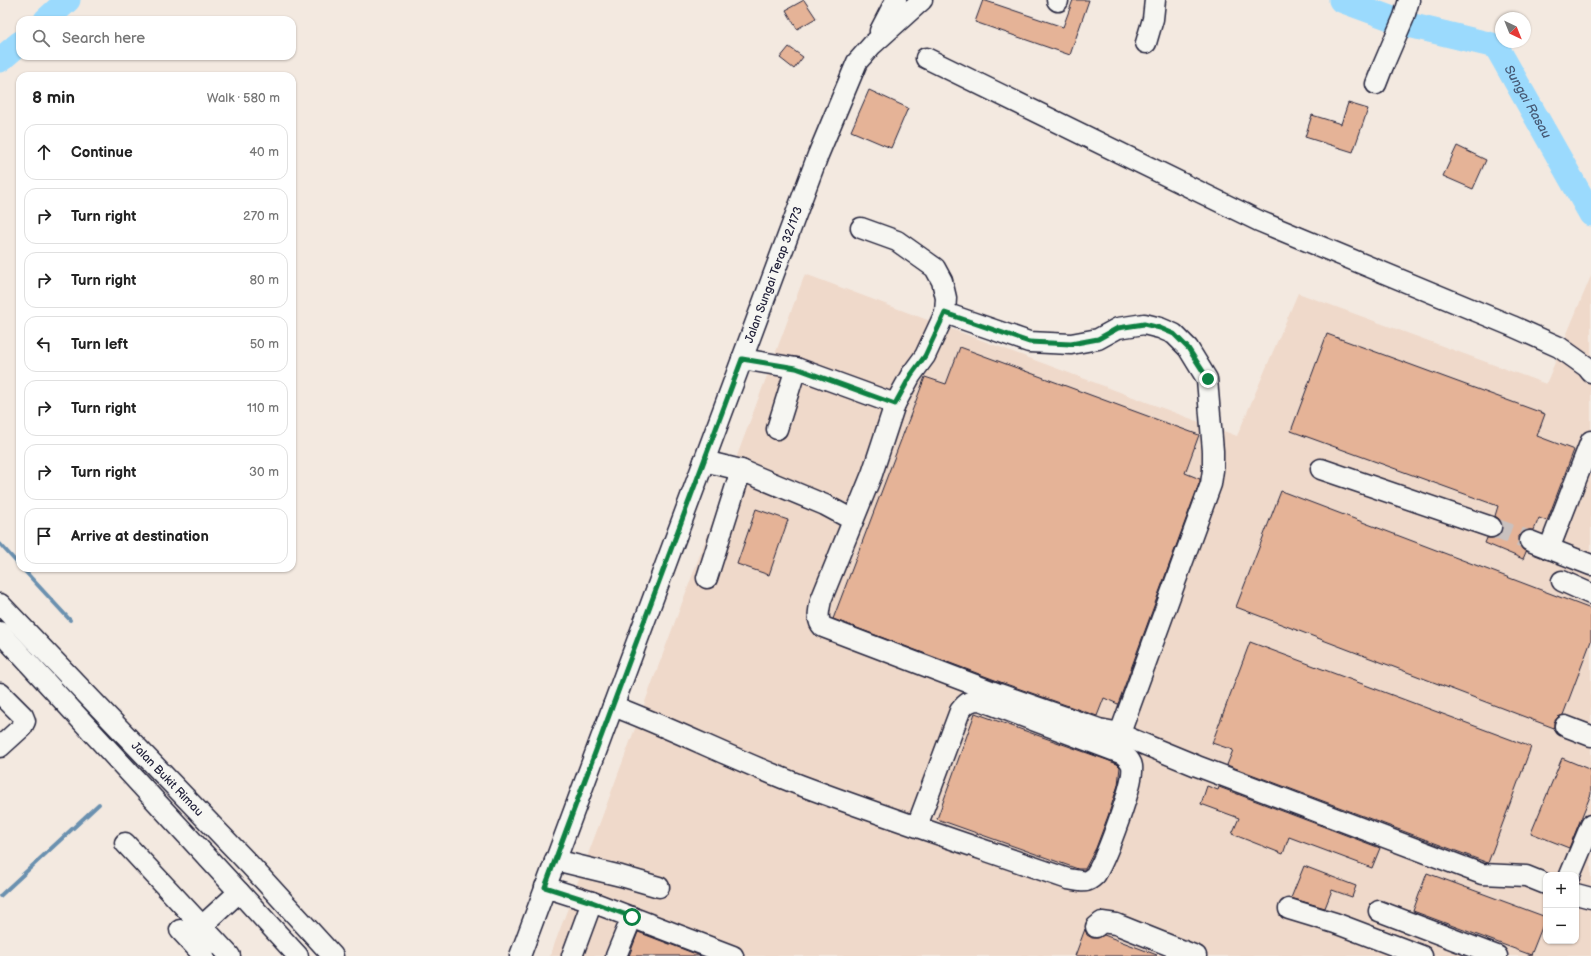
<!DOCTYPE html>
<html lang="en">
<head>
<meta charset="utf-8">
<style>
  body { margin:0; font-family:"Balsamiq Sans",sans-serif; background:#f6f6f6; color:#222 }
  .controls { position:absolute; right:12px; bottom:12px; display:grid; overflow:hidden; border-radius:8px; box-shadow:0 1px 3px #0004 }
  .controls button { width:36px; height:36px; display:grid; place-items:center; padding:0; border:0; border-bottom:1px solid #e0e0e0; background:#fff; color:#222; font:20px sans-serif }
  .compass { position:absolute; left:1495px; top:12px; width:36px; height:36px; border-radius:50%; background:#fff; box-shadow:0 1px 3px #0004; rotate:137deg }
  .stop { position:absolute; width:12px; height:12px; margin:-9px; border:3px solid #0b8043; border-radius:50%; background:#fff }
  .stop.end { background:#0b8043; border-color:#fff; box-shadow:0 1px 4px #0008 }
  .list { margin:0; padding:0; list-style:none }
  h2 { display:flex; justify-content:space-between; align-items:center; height:52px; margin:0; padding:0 16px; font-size:17px }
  h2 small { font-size:13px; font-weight:400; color:#767676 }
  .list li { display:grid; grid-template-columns:26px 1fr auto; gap:12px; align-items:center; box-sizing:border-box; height:56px; margin:0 8px 8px; padding:0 8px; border:1px solid #e0e0e0; border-radius:12px }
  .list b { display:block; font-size:15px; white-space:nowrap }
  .list em { font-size:13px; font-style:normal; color:#767676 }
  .icon { flex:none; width:22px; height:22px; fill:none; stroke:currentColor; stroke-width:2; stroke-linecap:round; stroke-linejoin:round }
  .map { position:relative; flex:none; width:1591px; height:956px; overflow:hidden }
  .search { position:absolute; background:#fff; box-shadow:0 1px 3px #0004; left:16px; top:16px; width:280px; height:44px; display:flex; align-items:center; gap:10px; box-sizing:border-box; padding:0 14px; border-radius:12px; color:#767676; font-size:15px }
  .panel { position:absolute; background:#fff; box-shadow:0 1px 3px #0004; left:16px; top:72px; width:280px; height:500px; border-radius:12px }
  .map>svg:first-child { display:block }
  .built { fill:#efd9ca; fill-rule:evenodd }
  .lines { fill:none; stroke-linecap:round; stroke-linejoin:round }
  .stream { stroke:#6b90af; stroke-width:4 }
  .river { stroke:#9bdafd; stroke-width:25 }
  .building { fill:#e5b397; stroke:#22223b }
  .minor-tunnel { stroke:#c9c1bf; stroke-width:20; stroke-dasharray:20 10; stroke-linecap:butt }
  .minor-casing { stroke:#22223b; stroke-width:23 }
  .minor { stroke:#f6f6f2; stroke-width:20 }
  .route { stroke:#0b8043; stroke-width:5 }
  .labels { text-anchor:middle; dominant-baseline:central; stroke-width:3; stroke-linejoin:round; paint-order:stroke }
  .street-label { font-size:12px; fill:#22223b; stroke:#f6f6f2 }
  .water-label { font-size:13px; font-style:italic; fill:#465975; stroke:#f6f6f2 }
</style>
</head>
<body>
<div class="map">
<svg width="1591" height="956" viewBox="0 0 1591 956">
  <rect width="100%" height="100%" fill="#f3e9e0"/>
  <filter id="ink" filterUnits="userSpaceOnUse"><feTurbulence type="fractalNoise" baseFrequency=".025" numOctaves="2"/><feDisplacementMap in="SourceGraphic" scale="8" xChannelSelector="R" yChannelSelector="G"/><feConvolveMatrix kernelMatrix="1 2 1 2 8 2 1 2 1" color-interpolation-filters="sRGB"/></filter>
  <g filter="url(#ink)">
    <!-- built -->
    <path class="built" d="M 805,274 L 1237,436 L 1298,293 L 1546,384 L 1591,276 L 1591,956 L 550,956 ZM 1546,875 L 1576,875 L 1576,941 L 1546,941 Z"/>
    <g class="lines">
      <!-- stream -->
      <g class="stream">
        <polyline points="0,544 20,566"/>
        <polyline points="22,568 70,620"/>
        <polyline points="0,896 99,804"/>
      </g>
      <!-- river -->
      <g class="river">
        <path id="s1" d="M 1341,0 L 1409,25 L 1496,46 L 1591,214"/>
        <polyline points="46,20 68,0"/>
        <polyline points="0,60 20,43"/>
      </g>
    </g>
    <!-- building -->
    <g class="building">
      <polygon points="804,0 816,18 797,29 786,10"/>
      <polygon points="983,0 1063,27 1073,0 1089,0 1070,55 975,22"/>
      <polygon points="789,47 803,57 794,69 780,58"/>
      <polygon points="869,90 908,108 891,148 851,131"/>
      <polygon points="1348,103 1368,109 1353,152 1305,137 1312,115 1341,124"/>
      <polygon points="1457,146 1486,160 1473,189 1443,176"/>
      <polygon points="1327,334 1545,414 1537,436 1574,450 1547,521 1539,518 1534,530 1529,530 1523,532 1519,536 1519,543 1521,548 1526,552 1523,559 1485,543 1487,538 1494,538 1499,535 1502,531 1502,524 1499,519 1495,516 1498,506 1291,431"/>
      <polygon points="960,347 1199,435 1185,473 1200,479 1200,481 1118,704 1104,698 1097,716 1003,683 833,619 925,377 946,384"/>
      <polygon points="1281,491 1591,609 1591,641 1563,715 1558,717 1554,722 1554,728 1236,607"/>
      <polygon points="756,509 788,520 769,575 737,564"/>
      <polygon points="1250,642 1531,747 1488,863 1227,765 1233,750 1212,743"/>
      <polygon points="975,713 1107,760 1117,764 1120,767 1118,785 1108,816 1096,848 1085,869 1078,869 937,819"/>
      <polygon points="1562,758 1591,770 1591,794 1569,848 1531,833"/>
      <polygon points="1207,786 1218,790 1219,787 1380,848 1372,868 1289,837 1283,854 1232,834 1239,818 1201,804"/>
      <polygon points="1304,866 1356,886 1352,897 1332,890 1325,908 1291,898"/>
      <polygon points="1427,873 1546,917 1531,955 1413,911"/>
      <polygon points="1085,929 1087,935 1092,938 1098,938 1104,935 1157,955 1156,956 1075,956"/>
      <polygon points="638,932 701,956 629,956"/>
    </g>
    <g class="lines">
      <!-- minor-tunnel -->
      <polyline class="minor-tunnel" points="1491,527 1530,541"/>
      <!-- minor casing -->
      <g class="minor-casing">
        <g id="minor">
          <polyline points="1057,0 1058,1"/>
          <polyline points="880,31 896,0"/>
          <polyline points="1146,43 1153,19 1155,0"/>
          <polyline points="926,58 1259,221 1512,326 1559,347 1587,367 1591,372"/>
          <polyline points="1376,84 1383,66 1404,17 1409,0"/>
          <path d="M 861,228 L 897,241 L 935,268 L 942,281 L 946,298 L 945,313 L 925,356 L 911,375 L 895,404 L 872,474 L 821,600 C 819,610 816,620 823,627 L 999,694 L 1099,729 L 1120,733"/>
          <polyline points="945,313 1029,342 1071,344 1098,339 1118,328 1144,324 1160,328 1174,334 1188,348 1207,379 1213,451 1213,470 1211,484 1120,733 1129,738 1197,766 1482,874 1526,876 1546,884"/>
          <polyline points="742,359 796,368 895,404"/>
          <polyline points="777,429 796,368"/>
          <polyline points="704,461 741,470"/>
          <polyline points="1321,469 1491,527"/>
          <polyline points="1530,541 1591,565"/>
          <polyline points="1549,549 1591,441"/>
          <polyline points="707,578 741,470 825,505 853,520"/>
          <polyline points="1562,581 1591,594"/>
          <path id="s2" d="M 0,604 L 250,865 L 333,956"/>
          <polyline points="0,632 298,956"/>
          <polyline points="0,693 23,716 25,721 22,727 0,747"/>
          <path d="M 613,706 C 676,730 737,761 800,785 C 888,818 979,848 1068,879 C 1075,880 1084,883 1089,880 C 1092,878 1095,876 1096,874 C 1106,858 1135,782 1132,766 C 1131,760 1127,758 1123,754 L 980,700 C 970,700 966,703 960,711 L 917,826"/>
          <polyline points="1565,726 1591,736"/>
          <polyline points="125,843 230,956"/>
          <polyline points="555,860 621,876 659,887"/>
          <polyline points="1570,875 1591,825"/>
          <polyline points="545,887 592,902 733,956"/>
          <polyline points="1576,894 1591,898"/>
          <polyline points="1289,909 1335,923 1422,956"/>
          <polyline points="1379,911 1497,956"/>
          <polyline points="202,926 239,892"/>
          <polyline points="1096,927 1102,922 1116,924 1196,956"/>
          <polyline points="180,930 204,956"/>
          <path id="s3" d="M 520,956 L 818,155 L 857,62 L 872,45 L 922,0"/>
          <polyline points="572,956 592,902"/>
          <polyline points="616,956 632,917"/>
        </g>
      </g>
      <!-- minor -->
      <use href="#minor" class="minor"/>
    </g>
  </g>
  <g class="lines" filter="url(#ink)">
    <!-- route -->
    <polyline class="route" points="632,917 592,902 545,887 742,359 796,368 895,404 911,375 925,356 945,313 1029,342 1071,344 1098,339 1118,328 1144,324 1160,328 1174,334 1188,348 1208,379"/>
  </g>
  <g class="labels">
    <!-- street labels -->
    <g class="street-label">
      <text stroke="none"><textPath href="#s3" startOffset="727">Jalan Sungai Terap 32/173</textPath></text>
      <text stroke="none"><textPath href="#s2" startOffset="242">Jalan Bukit Rimau</textPath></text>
    </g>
    <!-- water labels -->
    <g class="water-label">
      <text stroke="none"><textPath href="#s1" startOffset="226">Sungai Rasau</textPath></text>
    </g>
  </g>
</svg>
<div class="controls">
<button>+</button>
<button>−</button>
</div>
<svg class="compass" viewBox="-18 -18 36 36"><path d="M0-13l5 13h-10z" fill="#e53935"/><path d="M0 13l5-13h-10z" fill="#767676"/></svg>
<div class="stop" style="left:632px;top:917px"></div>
<div class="stop end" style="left:1208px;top:379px"></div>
<div class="search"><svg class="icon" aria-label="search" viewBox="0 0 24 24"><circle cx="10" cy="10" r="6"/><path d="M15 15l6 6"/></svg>Search here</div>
<section class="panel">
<h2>8 min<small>Walk · 580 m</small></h2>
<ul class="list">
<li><svg class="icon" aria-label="ahead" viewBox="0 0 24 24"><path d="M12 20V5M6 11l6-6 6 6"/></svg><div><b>Continue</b></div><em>40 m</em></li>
<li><svg class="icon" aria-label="right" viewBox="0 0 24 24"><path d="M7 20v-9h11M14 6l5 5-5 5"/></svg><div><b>Turn right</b></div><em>270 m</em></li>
<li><svg class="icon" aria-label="right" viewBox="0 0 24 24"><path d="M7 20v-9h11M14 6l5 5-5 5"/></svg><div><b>Turn right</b></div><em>80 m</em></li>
<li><svg class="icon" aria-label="left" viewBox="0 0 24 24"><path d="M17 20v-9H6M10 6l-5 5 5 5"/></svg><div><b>Turn left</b></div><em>50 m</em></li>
<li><svg class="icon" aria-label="right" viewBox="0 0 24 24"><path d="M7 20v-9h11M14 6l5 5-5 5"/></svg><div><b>Turn right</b></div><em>110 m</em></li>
<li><svg class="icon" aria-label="right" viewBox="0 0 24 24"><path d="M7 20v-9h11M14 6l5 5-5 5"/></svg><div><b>Turn right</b></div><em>30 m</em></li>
<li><svg class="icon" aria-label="arrive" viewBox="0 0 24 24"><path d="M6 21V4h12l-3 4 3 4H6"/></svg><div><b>Arrive at destination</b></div></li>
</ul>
</section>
</div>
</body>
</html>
